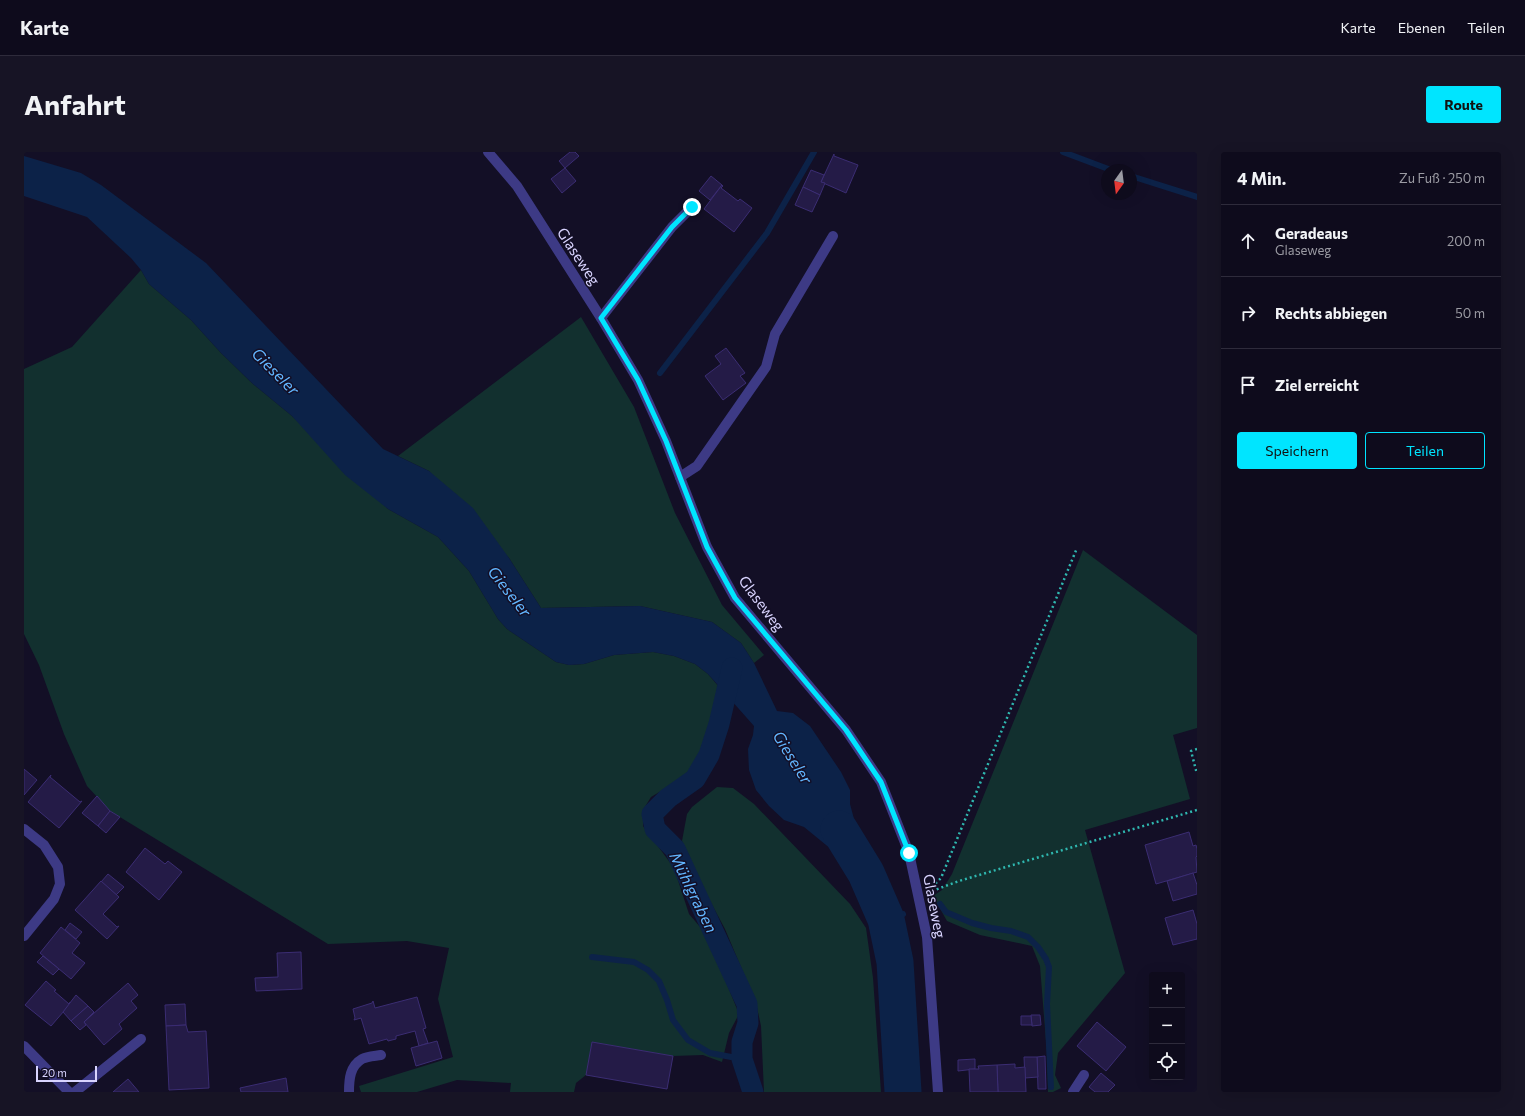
<!DOCTYPE html>
<html lang="de">
<head>
<meta charset="utf-8">
<style>
  body { margin:0; font-family:Commissioner,sans-serif; background:#171425; color:#f1f3f6 }
  .controls { position:absolute; right:12px; bottom:12px; display:grid; overflow:hidden; border-radius:4px; box-shadow:0 4px 16px #0002 }
  .controls button { width:36px; height:36px; display:grid; place-items:center; padding:0; border:0; border-bottom:1px solid #2e2b3b; background:#0e0b1c; color:#f1f3f6; font:20px sans-serif }
  .compass { position:absolute; left:1077px; top:12px; width:36px; height:36px; border-radius:50%; background:#0e0b1c; box-shadow:0 4px 16px #0002; rotate:194deg }
  .scale { position:absolute; left:12px; bottom:10px; width:61px; box-sizing:border-box; padding-left:4px; border:2px solid #d9d4ff; border-top:0; font-size:11px; line-height:14px; white-space:nowrap; color:#d9d4ff; -webkit-text-stroke:3px #130f26; paint-order:stroke }
  .stop { position:absolute; width:12px; height:12px; margin:-9px; border:3px solid #00e5ff; border-radius:50%; background:#fff }
  .stop.end { background:#00e5ff; border-color:#fff; box-shadow:0 1px 4px #0008 }
  .list { margin:0; padding:0; list-style:none }
  h2 { display:flex; justify-content:space-between; align-items:center; height:52px; margin:0; padding:0 16px; font-size:17px }
  h2 small { font-size:13px; font-weight:400; color:#9b9ba3 }
  .list li { display:grid; grid-template-columns:26px 1fr auto; gap:12px; align-items:center; box-sizing:border-box; height:72px; padding:0 16px; border-top:1px solid #2e2b3b }
  .list b { display:block; font-size:15px; white-space:nowrap }
  .list p { margin:0; font-size:13px; white-space:nowrap; color:#9b9ba3 }
  .list em { font-size:13px; font-style:normal; color:#9b9ba3 }
  .actions { display:flex; gap:8px; padding:12px 16px }
  .actions a { flex:1; padding:9px 0; border:1px solid #00e5ff; border-radius:4px; text-align:center; font-size:14px; color:#00e5ff }
  .actions .main { background:#00e5ff; color:#111 }
  .icon { flex:none; width:22px; height:22px; fill:none; stroke:currentColor; stroke-width:2; stroke-linecap:round; stroke-linejoin:round }
  .map { position:relative; flex:none; width:1173px; height:940px; overflow:hidden; border-radius:4px }
  header { display:flex; align-items:center; gap:24px; box-sizing:border-box; height:56px; padding:0 20px; background:#0e0b1c; border-bottom:1px solid #2e2b3b }
  header strong { font-size:19px }
  nav { display:flex; gap:22px; margin-inline-start:auto; font-size:14px }
  .intro { display:flex; align-items:center; justify-content:space-between; box-sizing:border-box; height:96px; padding:0 24px }
  h1 { margin:0; font-size:28px }
  .button { padding:10px 18px; border-radius:4px; background:#00e5ff; color:#111; font-size:14px; font-weight:700 }
  main { display:flex; gap:24px; padding:0 24px }
  aside { flex:1; background:#0e0b1c; border-radius:4px; box-shadow:0 4px 16px #0002 }
  .map>svg:first-child { display:block }
  .green { fill:#12302f }
  .water { fill:#0c2248 }
  .lines { fill:none; stroke-linecap:round; stroke-linejoin:round }
  .stream { stroke:#0c2248; stroke-width:6 }
  .canal { stroke:#0c2248; stroke-width:21 }
  .river { stroke:#0c2248; stroke-width:37 }
  .building { fill:#241b47; stroke:#3b2d73 }
  .path { stroke:#2fb8b0; stroke-width:2.5; stroke-dasharray:2 3; stroke-linecap:butt }
  .minor { stroke:#3d3a85; stroke-width:10 }
  .route { stroke:#00e5ff; stroke-width:5 }
  .labels { text-anchor:middle; dominant-baseline:central; stroke-width:3; stroke-linejoin:round; paint-order:stroke }
  .street-label { font-size:15px; fill:#d9d4ff; stroke:#130f26 }
  .water-label { font-size:16px; font-style:italic; fill:#62b6ff; stroke:#130f26 }
</style>
</head>
<body>
<header>
<strong>Karte</strong>
<nav><a>Karte</a><a>Ebenen</a><a>Teilen</a></nav>
</header>
<div class="intro"><h1>Anfahrt</h1><a class="button">Route</a></div>
<main>
<div class="map">
<svg width="1173" height="940" viewBox="0 0 1173 940">
  <rect width="100%" height="100%" fill="#130f26"/>
  <!-- green -->
  <g class="green">
    <polygon points="117,118 125,132 167,168 197,201 229,232 268,264 364,357 414,385 445,419 474,467 483,477 532,510 545,513 560,512 590,503 629,500 650,504 671,512 684,522 695,535 682,588 667,616 657,627 627,645 619,658 619,674 650,716 665,762 683,783 715,862 705,881 698,910 679,903 649,904 568,890 562,923 552,931 550,940 486,940 487,931 433,928 393,940 337,940 335,934 429,905 414,847 425,796 383,789 304,792 86,659 63,634 40,582 15,513 0,482 0,217 48,195"/>
    <polygon points="557,165 610,255 651,361 698,453 740,503 730,511 717,491 688,470 616,454 517,456 485,406 405,319 374,304"/>
    <polygon points="1059,398 1173,483 1173,576 1149,583 1166,647 1061,678 1101,821 1034,901 1031,923 1037,936 1029,940 1024,940 1023,902 1016,814 1008,794 956,783 923,769 909,744 918,738 928,722"/>
    <polygon points="693,635 709,636 730,652 826,752 842,776 849,826 857,940 740,940 737,874 732,851 701,777 686,749 679,740 665,703 658,689 663,662 668,655"/>
  </g>
  <!-- water -->
  <polygon class="water" points="0,4 57,21 77,33 182,111 359,297 405,319 449,356 485,406 517,456 616,454 688,470 717,491 730,511 753,559 769,561 786,574 817,620 826,638 826,652 830,667 847,711 842,721 829,719 807,697 780,675 760,668 745,654 732,638 725,618 724,597 729,583 730,574 684,522 671,512 650,504 629,500 590,503 560,512 545,513 532,510 483,477 474,467 445,419 414,385 364,357 321,323 268,264 229,232 197,201 167,168 125,132 117,118 107,106 63,65 0,44"/>
  <g class="lines">
    <!-- stream -->
    <g class="stream">
      <polyline points="1039,0 1087,18"/>
      <polyline points="1107,24 1173,45"/>
      <polyline points="636,221 743,81 790,0"/>
      <polyline points="916,752 922,760 948,771 967,776 987,779 1004,785 1014,795 1022,807 1025,815 1023,852 1027,935"/>
      <polyline points="862,767 879,762"/>
      <polyline points="568,805 610,810 624,818 635,829 643,848 649,868 664,888 686,901 718,907"/>
    </g>
    <!-- canal -->
    <polyline class="canal" points="708,516 695,572 685,603 671,627 644,646 628,662 631,677 651,697 723,852 724,871 718,890 718,907 729,940"/>
    <!-- river -->
    <polyline class="river" points="815,677 842,721 862,767 871,810 879,940"/>
  </g>
  <!-- building -->
  <g class="building">
    <polygon points="546,0 551,0 555,4 541,16 535,9"/>
    <polygon points="810,2 810,4 834,13 822,41 797,30"/>
    <polygon points="541,16 552,29 538,41 527,27"/>
    <polygon points="787,18 800,23 797,30 801,31 796,43 779,35"/>
    <polygon points="687,24 698,33 686,48 675,39"/>
    <polygon points="698,33 699,34 697,36 714,49 716,47 728,56 710,80 680,57"/>
    <polygon points="779,35 796,43 788,60 771,53"/>
    <polygon points="702,196 721,221 716,224 722,231 699,248 681,224 697,212 691,204"/>
    <polygon points="0,617 13,628 0,643"/>
    <polygon points="27,623 26,625 56,650 58,649 35,676 4,650"/>
    <polygon points="73,644 86,659 74,674 58,661"/>
    <polygon points="86,659 96,665 82,681 74,674"/>
    <polygon points="1165,680 1169,694 1172,693 1173,697 1173,704 1172,705 1173,720 1132,732 1121,693"/>
    <polygon points="121,696 141,712 144,709 158,720 135,748 102,720"/>
    <polygon points="1169,721 1173,733 1173,742 1149,749 1143,729"/>
    <polygon points="84,722 100,735 92,743 77,730"/>
    <polygon points="77,729 95,745 79,762 93,775 95,774 83,787 51,758"/>
    <polygon points="1169,758 1173,772 1173,787 1149,793 1141,766"/>
    <polygon points="46,771 58,780 52,787 41,778"/>
    <polygon points="37,775 56,791 48,801 61,811 47,827 16,801"/>
    <polygon points="277,800 278,837 232,839 231,826 254,825 253,801"/>
    <polygon points="19,804 35,817 29,823 13,810"/>
    <polygon points="22,829 32,838 30,839 45,852 46,850 47,851 27,874 1,853"/>
    <polygon points="104,831 114,843 107,849 113,856 95,872 98,877 80,893 60,870"/>
    <polygon points="52,843 64,854 47,869 39,860"/>
    <polygon points="393,845 402,876 399,877 404,891 395,894 391,879 372,884 372,887 364,889 363,887 345,892 337,866 330,868 331,866 329,857 348,851 349,849 351,856"/>
    <polygon points="161,852 162,873 142,874 141,853"/>
    <polygon points="64,854 70,860 60,870 62,873 56,878 47,869"/>
    <polygon points="1007,863 1016,863 1017,873 1008,874"/>
    <polygon points="997,864 1007,864 1008,873 997,873"/>
    <polygon points="1073,870 1102,895 1082,919 1053,894"/>
    <polygon points="162,873 164,880 182,879 185,936 145,938 142,874"/>
    <polygon points="413,889 418,906 392,914 387,896"/>
    <polygon points="568,890 649,904 643,937 562,923"/>
    <polygon points="1021,904 1022,937 1014,937 1013,905"/>
    <polygon points="1000,905 1013,905 1014,925 1001,926"/>
    <polygon points="951,907 951,917 934,919 934,908"/>
    <polygon points="991,912 991,916 1001,915 1002,940 974,940 973,913"/>
    <polygon points="973,913 974,940 946,940 945,917 955,917 954,914"/>
    <polygon points="1077,921 1091,933 1084,940 1071,940 1065,935"/>
    <polygon points="262,926 264,940 217,940 216,936"/>
    <polygon points="104,927 115,940 89,940"/>
  </g>
  <g class="lines">
    <!-- path -->
    <g class="path">
      <polyline points="1173,597 1167,599 1173,622"/>
      <polyline points="908,735 917,726 1053,396"/>
      <polyline points="908,739 935,729 1173,658"/>
    </g>
    <!-- minor -->
    <g class="minor">
      <polyline points="464,0 493,34 577,166 614,228 642,289 683,395 711,446 822,578 857,630 885,701 903,785 914,940"/>
      <polyline points="577,166 648,75 668,55"/>
      <polyline points="656,325 673,314 742,215 751,182 809,84"/>
      <polyline points="0,677 20,693 34,715 36,732 30,747 0,784"/>
      <polyline points="0,894 45,940"/>
      <polyline points="51,940 117,887"/>
      <path d="M 325,940 C 325,927 326,914 338,907 C 343,904 351,904 357,903"/>
      <polyline points="1049,940 1060,923"/>
    </g>
  </g>
  <g class="lines">
    <!-- route -->
    <polyline class="route" points="668,55 648,75 577,166 614,228 642,289 683,395 711,446 822,578 857,630 885,701"/>
  </g>
  <g class="labels">
    <!-- street labels -->
    <g class="street-label">
      <text transform="translate(555 104) rotate(57)">Glaseweg</text>
      <text transform="translate(738 451) rotate(53)">Glaseweg</text>
      <text transform="translate(911 754) rotate(79)">Glaseweg</text>
    </g>
    <!-- water labels -->
    <g class="water-label">
      <text transform="translate(252 219) rotate(45)">Gieseler</text>
      <text transform="translate(486 439) rotate(52)">Gieseler</text>
      <text transform="translate(769 605) rotate(58)">Gieseler</text>
      <text transform="translate(670 740) rotate(64)">Mühlgraben</text>
    </g>
  </g>
</svg>
<div class="controls">
<button>+</button>
<button>−</button>
<button><svg class="icon" aria-label="locate" viewBox="0 0 24 24"><circle cx="12" cy="12" r="6"/><path d="M12 2v4M12 18v4M2 12h4M18 12h4"/></svg></button>
</div>
<svg class="compass" viewBox="-18 -18 36 36"><path d="M0-13l5 13h-10z" fill="#e53935"/><path d="M0 13l5-13h-10z" fill="#9b9ba3"/></svg>
<div class="scale">20 m</div>
<div class="stop" style="left:885px;top:701px"></div>
<div class="stop end" style="left:668px;top:55px"></div>
</div>
<aside>
<h2>4 Min.<small>Zu Fuß · 250 m</small></h2>
<ul class="list">
<li><svg class="icon" aria-label="ahead" viewBox="0 0 24 24"><path d="M12 20V5M6 11l6-6 6 6"/></svg><div><b>Geradeaus</b><p>Glaseweg</p></div><em>200 m</em></li>
<li><svg class="icon" aria-label="right" viewBox="0 0 24 24"><path d="M7 20v-9h11M14 6l5 5-5 5"/></svg><div><b>Rechts abbiegen</b></div><em>50 m</em></li>
<li><svg class="icon" aria-label="arrive" viewBox="0 0 24 24"><path d="M6 21V4h12l-3 4 3 4H6"/></svg><div><b>Ziel erreicht</b></div></li>
</ul>
<div class="actions"><a class="main">Speichern</a><a>Teilen</a></div>
</aside>
</main>
</body>
</html>
